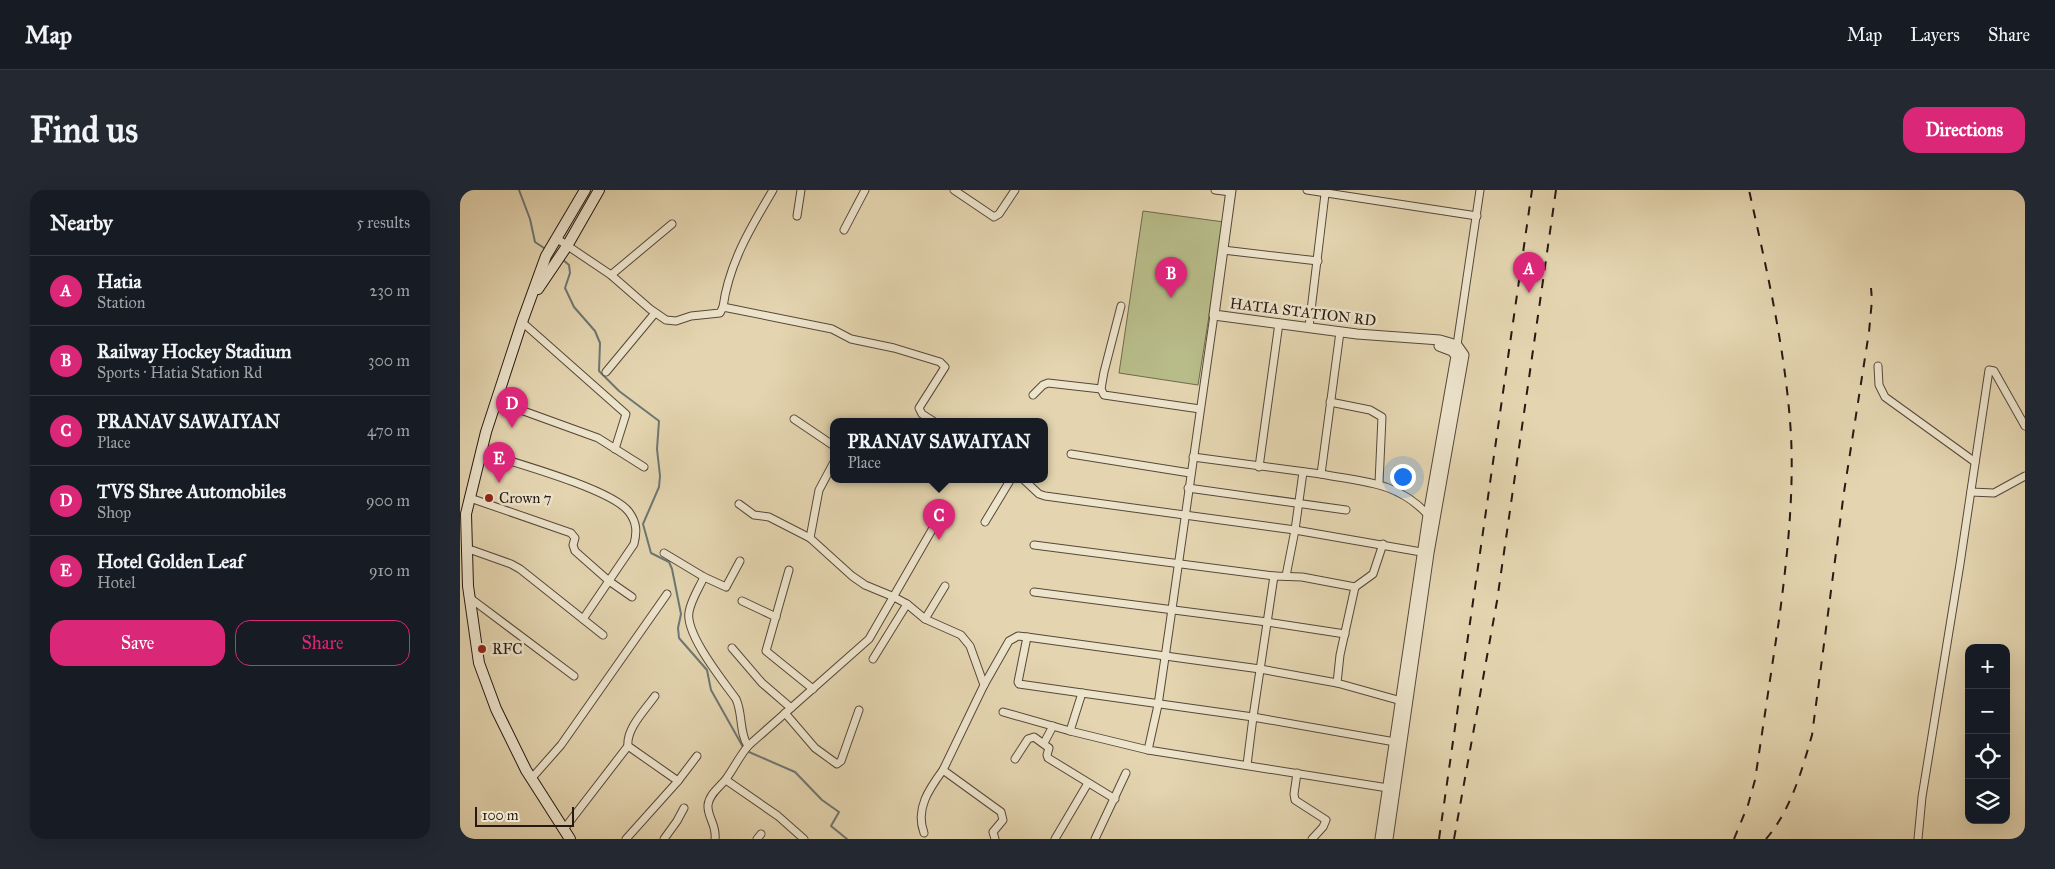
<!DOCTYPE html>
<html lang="en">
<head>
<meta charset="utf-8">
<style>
  body { margin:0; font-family:"IM FELL Great Primer",serif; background:#242831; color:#f1f3f6 }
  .controls { position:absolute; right:15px; bottom:15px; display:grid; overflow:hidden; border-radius:10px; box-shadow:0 5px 20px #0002 }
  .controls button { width:45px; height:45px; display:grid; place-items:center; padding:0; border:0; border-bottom:1px solid #363941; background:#171b24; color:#f1f3f6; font:25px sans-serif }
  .scale { position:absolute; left:15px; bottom:12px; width:99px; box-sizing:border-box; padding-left:5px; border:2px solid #261912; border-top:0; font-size:14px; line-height:18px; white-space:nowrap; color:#261912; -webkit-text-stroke:4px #ede4cc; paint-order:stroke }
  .you { position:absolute; left:942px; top:286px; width:18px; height:18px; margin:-12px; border:4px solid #fff; border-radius:50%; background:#1a73e8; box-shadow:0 0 0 8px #1a73e833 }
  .badge { display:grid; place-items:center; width:32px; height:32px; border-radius:50%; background:#db2777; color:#fff; font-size:16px; font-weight:700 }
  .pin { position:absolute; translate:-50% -41px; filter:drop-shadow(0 1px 2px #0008) }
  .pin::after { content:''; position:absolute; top:26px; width:18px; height:15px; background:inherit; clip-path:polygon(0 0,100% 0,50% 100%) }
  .popup { position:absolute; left:370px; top:228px; width:218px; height:65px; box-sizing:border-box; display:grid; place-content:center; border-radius:10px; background:#171b24; filter:drop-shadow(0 1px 4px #0005); font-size:16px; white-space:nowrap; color:#9ea1a6 }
  .popup b { font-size:19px; color:#f1f3f6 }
  .popup::after { content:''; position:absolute; left:50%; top:100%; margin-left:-10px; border:10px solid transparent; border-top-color:#171b24 }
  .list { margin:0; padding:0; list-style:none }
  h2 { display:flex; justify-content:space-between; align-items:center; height:65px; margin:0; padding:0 20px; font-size:21px }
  h2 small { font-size:16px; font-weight:400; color:#9ea1a6 }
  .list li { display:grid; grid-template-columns:32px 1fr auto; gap:15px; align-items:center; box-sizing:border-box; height:70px; padding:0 20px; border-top:1px solid #363941 }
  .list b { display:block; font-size:19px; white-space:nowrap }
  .list p { margin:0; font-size:16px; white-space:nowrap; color:#9ea1a6 }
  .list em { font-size:16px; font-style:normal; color:#9ea1a6 }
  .actions { display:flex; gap:10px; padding:15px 20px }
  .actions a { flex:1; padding:11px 0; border:1px solid #db2777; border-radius:15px; text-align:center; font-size:18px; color:#db2777 }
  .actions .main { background:#db2777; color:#fff }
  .icon { flex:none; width:28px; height:28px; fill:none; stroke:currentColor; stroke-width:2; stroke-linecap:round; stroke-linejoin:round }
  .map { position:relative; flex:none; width:1565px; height:649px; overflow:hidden; border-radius:15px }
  header { display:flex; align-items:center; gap:30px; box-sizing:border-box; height:70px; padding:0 25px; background:#171b24; border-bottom:1px solid #363941 }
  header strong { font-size:24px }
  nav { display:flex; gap:28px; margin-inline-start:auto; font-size:18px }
  .intro { display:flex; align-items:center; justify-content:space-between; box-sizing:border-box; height:120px; padding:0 30px }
  h1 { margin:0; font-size:35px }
  .button { padding:12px 22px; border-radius:15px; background:#db2777; color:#fff; font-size:18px; font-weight:700 }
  main { display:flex; gap:30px; padding:0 30px }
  aside { flex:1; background:#171b24; border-radius:15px; box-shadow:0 5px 20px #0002 }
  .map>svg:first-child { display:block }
  .green { fill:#b7bc89; stroke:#6e6a4e }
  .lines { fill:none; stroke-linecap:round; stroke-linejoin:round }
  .stream { stroke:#6c7774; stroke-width:2 }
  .minor-casing { stroke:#56483a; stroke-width:9 }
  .tertiary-casing { stroke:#56483a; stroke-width:11 }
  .secondary-casing { stroke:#261912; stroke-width:12 }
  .minor { stroke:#ede4cc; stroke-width:7 }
  .tertiary { stroke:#ede4cc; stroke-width:9 }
  .secondary { stroke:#ede4cc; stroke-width:10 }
  .rail { stroke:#261912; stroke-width:2; stroke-dasharray:9 9; stroke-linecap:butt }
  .poi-dot { fill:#8f2418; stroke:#ede4cc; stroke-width:2 }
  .labels { text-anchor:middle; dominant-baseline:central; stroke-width:5; stroke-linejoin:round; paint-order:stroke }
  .street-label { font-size:15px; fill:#261912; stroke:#ede4cc }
  .poi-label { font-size:15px; fill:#261912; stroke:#ede4cc; text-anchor:start }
</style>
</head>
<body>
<header>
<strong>Map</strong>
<nav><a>Map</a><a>Layers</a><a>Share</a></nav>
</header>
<div class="intro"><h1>Find us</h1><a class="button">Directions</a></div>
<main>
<aside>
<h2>Nearby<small>5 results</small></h2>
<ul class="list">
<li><span class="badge">A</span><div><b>Hatia</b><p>Station</p></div><em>230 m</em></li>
<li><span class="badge">B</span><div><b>Railway Hockey Stadium</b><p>Sports · Hatia Station Rd</p></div><em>300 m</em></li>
<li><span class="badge">C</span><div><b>PRANAV SAWAIYAN</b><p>Place</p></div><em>470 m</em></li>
<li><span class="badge">D</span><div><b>TVS Shree Automobiles</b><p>Shop</p></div><em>900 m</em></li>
<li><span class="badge">E</span><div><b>Hotel Golden Leaf</b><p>Hotel</p></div><em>910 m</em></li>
</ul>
<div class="actions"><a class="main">Save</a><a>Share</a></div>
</aside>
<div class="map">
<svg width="1565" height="649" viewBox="0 0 1565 649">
  <rect width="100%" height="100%" fill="#e4d5b0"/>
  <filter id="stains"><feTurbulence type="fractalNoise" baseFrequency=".004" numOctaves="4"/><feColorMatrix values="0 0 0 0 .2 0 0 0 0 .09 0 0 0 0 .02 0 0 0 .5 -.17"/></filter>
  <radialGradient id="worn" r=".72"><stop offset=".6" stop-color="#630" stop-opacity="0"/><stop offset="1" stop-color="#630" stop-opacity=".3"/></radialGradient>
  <!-- green -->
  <polygon class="green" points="683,21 764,32 738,195 659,183"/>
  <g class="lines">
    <!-- stream -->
    <g class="stream">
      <polyline points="59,0 70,29 75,52 87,60"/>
      <polyline points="102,69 109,75 110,83 105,98 114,117 135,141 140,153 139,181 159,201 199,231 197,259 200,286 199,297 183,334 191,363 209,372 212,379 221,424 218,438 219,448 247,480 251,500 283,557"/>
      <polyline points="289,562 335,582 362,610 379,622 371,636 387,649"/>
    </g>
    <!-- minor casing -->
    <g class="minor-casing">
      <g id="minor">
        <polyline points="494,0 534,27 539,24 555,0"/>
        <polyline points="755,0 771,2"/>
        <polyline points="847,0 1017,26"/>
        <polyline points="337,26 341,0"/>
        <polyline points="384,40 405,0"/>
        <polyline points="96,48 151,85 190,119 206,130 216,131 231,126 260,123 263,117 372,139 391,149 434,158 480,172 485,177 459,218 462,224 473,231"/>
        <polyline points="763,60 858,71"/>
        <polyline points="151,85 212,34"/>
        <polyline points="661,116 644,182 641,199 644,205 740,219"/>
        <path d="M 263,117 C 269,73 291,37 313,0"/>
        <polyline points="754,125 709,440 698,515 688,560 928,598"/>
        <polyline points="62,132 166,224 155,259"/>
        <polyline points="849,137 865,4"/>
        <polyline points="997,155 1020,0"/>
        <polyline points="1418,176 1419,195 1425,207 1515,272"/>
        <polyline points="146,182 195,123"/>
        <polyline points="573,205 583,195 588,193 641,199"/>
        <polyline points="36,211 138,248 184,277"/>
        <polyline points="870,212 910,220 922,227 919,293"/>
        <polyline points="334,229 374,256"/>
        <path d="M 21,262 C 52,272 152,299 169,322 C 177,333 177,342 174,354 L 123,429"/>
        <polyline points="611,264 730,283"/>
        <polyline points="733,267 861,284 880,142"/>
        <polyline points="374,272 359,300 350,348 392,386 405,395 434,407 447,414 465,429 501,445 510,456 524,495"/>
        <polyline points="799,277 819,133"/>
        <path d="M 861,284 C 902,292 937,291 968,325"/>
        <polyline points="563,289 579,304 585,306 835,340 967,363"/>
        <polyline points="728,298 886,320"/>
        <polyline points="1511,302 1534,303 1565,286"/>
        <polyline points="10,308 111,343 115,348 113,355 115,361 149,391 172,407"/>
        <polyline points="279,314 294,325 309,327 350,348"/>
        <polyline points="525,332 551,289"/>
        <polyline points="574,355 814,386"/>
        <polyline points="6,358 51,374 60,379 143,445"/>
        <polyline points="204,363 244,387 266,397 280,371"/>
        <polyline points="329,380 306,461 353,499"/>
        <polyline points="826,386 835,340 843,282"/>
        <path d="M 244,387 C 239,398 231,410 229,422 C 225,444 263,491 276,509 C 283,524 279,543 288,556"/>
        <polyline points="895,397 913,384 923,354"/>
        <polyline points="574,402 807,432 885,444"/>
        <polyline points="10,408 114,486"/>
        <polyline points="282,411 316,427"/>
        <polyline points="465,429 485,396"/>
        <polyline points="272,458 302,493 331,518"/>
        <polyline points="413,469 447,414"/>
        <polyline points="622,503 559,494 558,492 567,447 800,479 877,493"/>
        <path d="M 195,506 C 185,520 166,539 168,556 L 218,591"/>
        <polyline points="543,522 610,541"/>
        <polyline points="325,523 355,558 377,574 381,571 399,520"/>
        <polyline points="584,553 593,536"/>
        <polyline points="688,560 610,541 622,503 793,527 814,386 842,387 895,397 880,465 877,493 945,512"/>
        <polyline points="555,569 568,549 574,547 589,558 587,565 588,568 655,609"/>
        <polyline points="787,575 793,527 935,552"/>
        <polyline points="837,583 834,604 835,610 866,630 863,637 852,649"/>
        <polyline points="71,589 101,555 207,404"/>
        <polyline points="266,590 318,626 344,649"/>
        <polyline points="104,639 168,556"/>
        <path d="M 464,643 C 455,619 469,599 483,580"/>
        <polyline points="166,649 218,591 237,566"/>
        <polyline points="204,649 217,631 224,618"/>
        <path d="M 255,649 C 257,635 247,627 248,615 C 249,604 260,597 266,589 C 274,578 279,567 288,556 L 409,449 L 477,331"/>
        <polyline points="297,649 301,644"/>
        <polyline points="535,649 533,642 543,630 541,622 483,580 524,495 549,451 558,446 567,447"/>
        <polyline points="595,649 628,593"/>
        <polyline points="635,649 666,583"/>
        <polyline points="1458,649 1462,607 1500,374 1529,180 1534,181 1565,236"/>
      </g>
    </g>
    <!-- tertiary casing -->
    <g class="tertiary-casing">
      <g id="tertiary">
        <polyline points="771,0 754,125 897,144 980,150 997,155 1004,165 969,363 928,649"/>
        <polyline points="920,649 968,325 996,166 992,161 979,156"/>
      </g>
    </g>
    <!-- secondary casing -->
    <g class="secondary-casing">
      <g id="secondary">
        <polyline points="78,99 107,56 139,0"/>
        <polyline points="110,649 66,580 36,519 19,473 8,396 6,324 26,242 62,132 86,66 125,0"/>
      </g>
    </g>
    <!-- minor -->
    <use href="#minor" class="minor"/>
    <!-- tertiary -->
    <use href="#tertiary" class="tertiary"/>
    <!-- secondary -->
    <use href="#secondary" class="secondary"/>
    <!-- rail -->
    <g class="rail">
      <polyline points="979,649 1072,0"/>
      <polyline points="994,649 1037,411 1096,0"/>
      <path d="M 1274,649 L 1288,615 L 1295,590 C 1303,537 1311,483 1319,430 C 1327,369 1334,307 1331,245 C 1326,162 1307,81 1289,0"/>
      <path d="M 1306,649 C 1331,620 1342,580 1352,545 L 1384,302 L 1409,142 L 1412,110 L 1411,98"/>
    </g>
  </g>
  <!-- markers -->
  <g class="poi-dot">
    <circle cx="29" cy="308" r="5"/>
    <circle cx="22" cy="459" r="5"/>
  </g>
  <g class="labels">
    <!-- street labels -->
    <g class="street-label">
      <text transform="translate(843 122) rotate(7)">HATIA STATION RD</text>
    </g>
    <!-- poi labels -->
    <g class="poi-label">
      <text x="39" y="308">Crown 7</text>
      <text x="32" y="459">RFC</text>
    </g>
  </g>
  <rect width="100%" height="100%" filter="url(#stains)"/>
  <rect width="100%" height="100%" fill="url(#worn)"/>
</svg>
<div class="controls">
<button>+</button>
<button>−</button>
<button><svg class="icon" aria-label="locate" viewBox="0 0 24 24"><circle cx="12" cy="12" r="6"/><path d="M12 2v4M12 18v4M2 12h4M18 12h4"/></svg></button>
<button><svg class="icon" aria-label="layers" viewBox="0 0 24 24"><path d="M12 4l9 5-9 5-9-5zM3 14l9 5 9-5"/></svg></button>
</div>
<div class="scale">100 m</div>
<div class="you"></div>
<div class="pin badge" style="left:1069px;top:103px">A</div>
<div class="pin badge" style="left:711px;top:108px">B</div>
<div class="pin badge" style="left:479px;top:350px">C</div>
<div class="popup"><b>PRANAV SAWAIYAN</b>Place</div>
<div class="pin badge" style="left:52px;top:238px">D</div>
<div class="pin badge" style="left:39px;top:293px">E</div>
</div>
</main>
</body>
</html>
